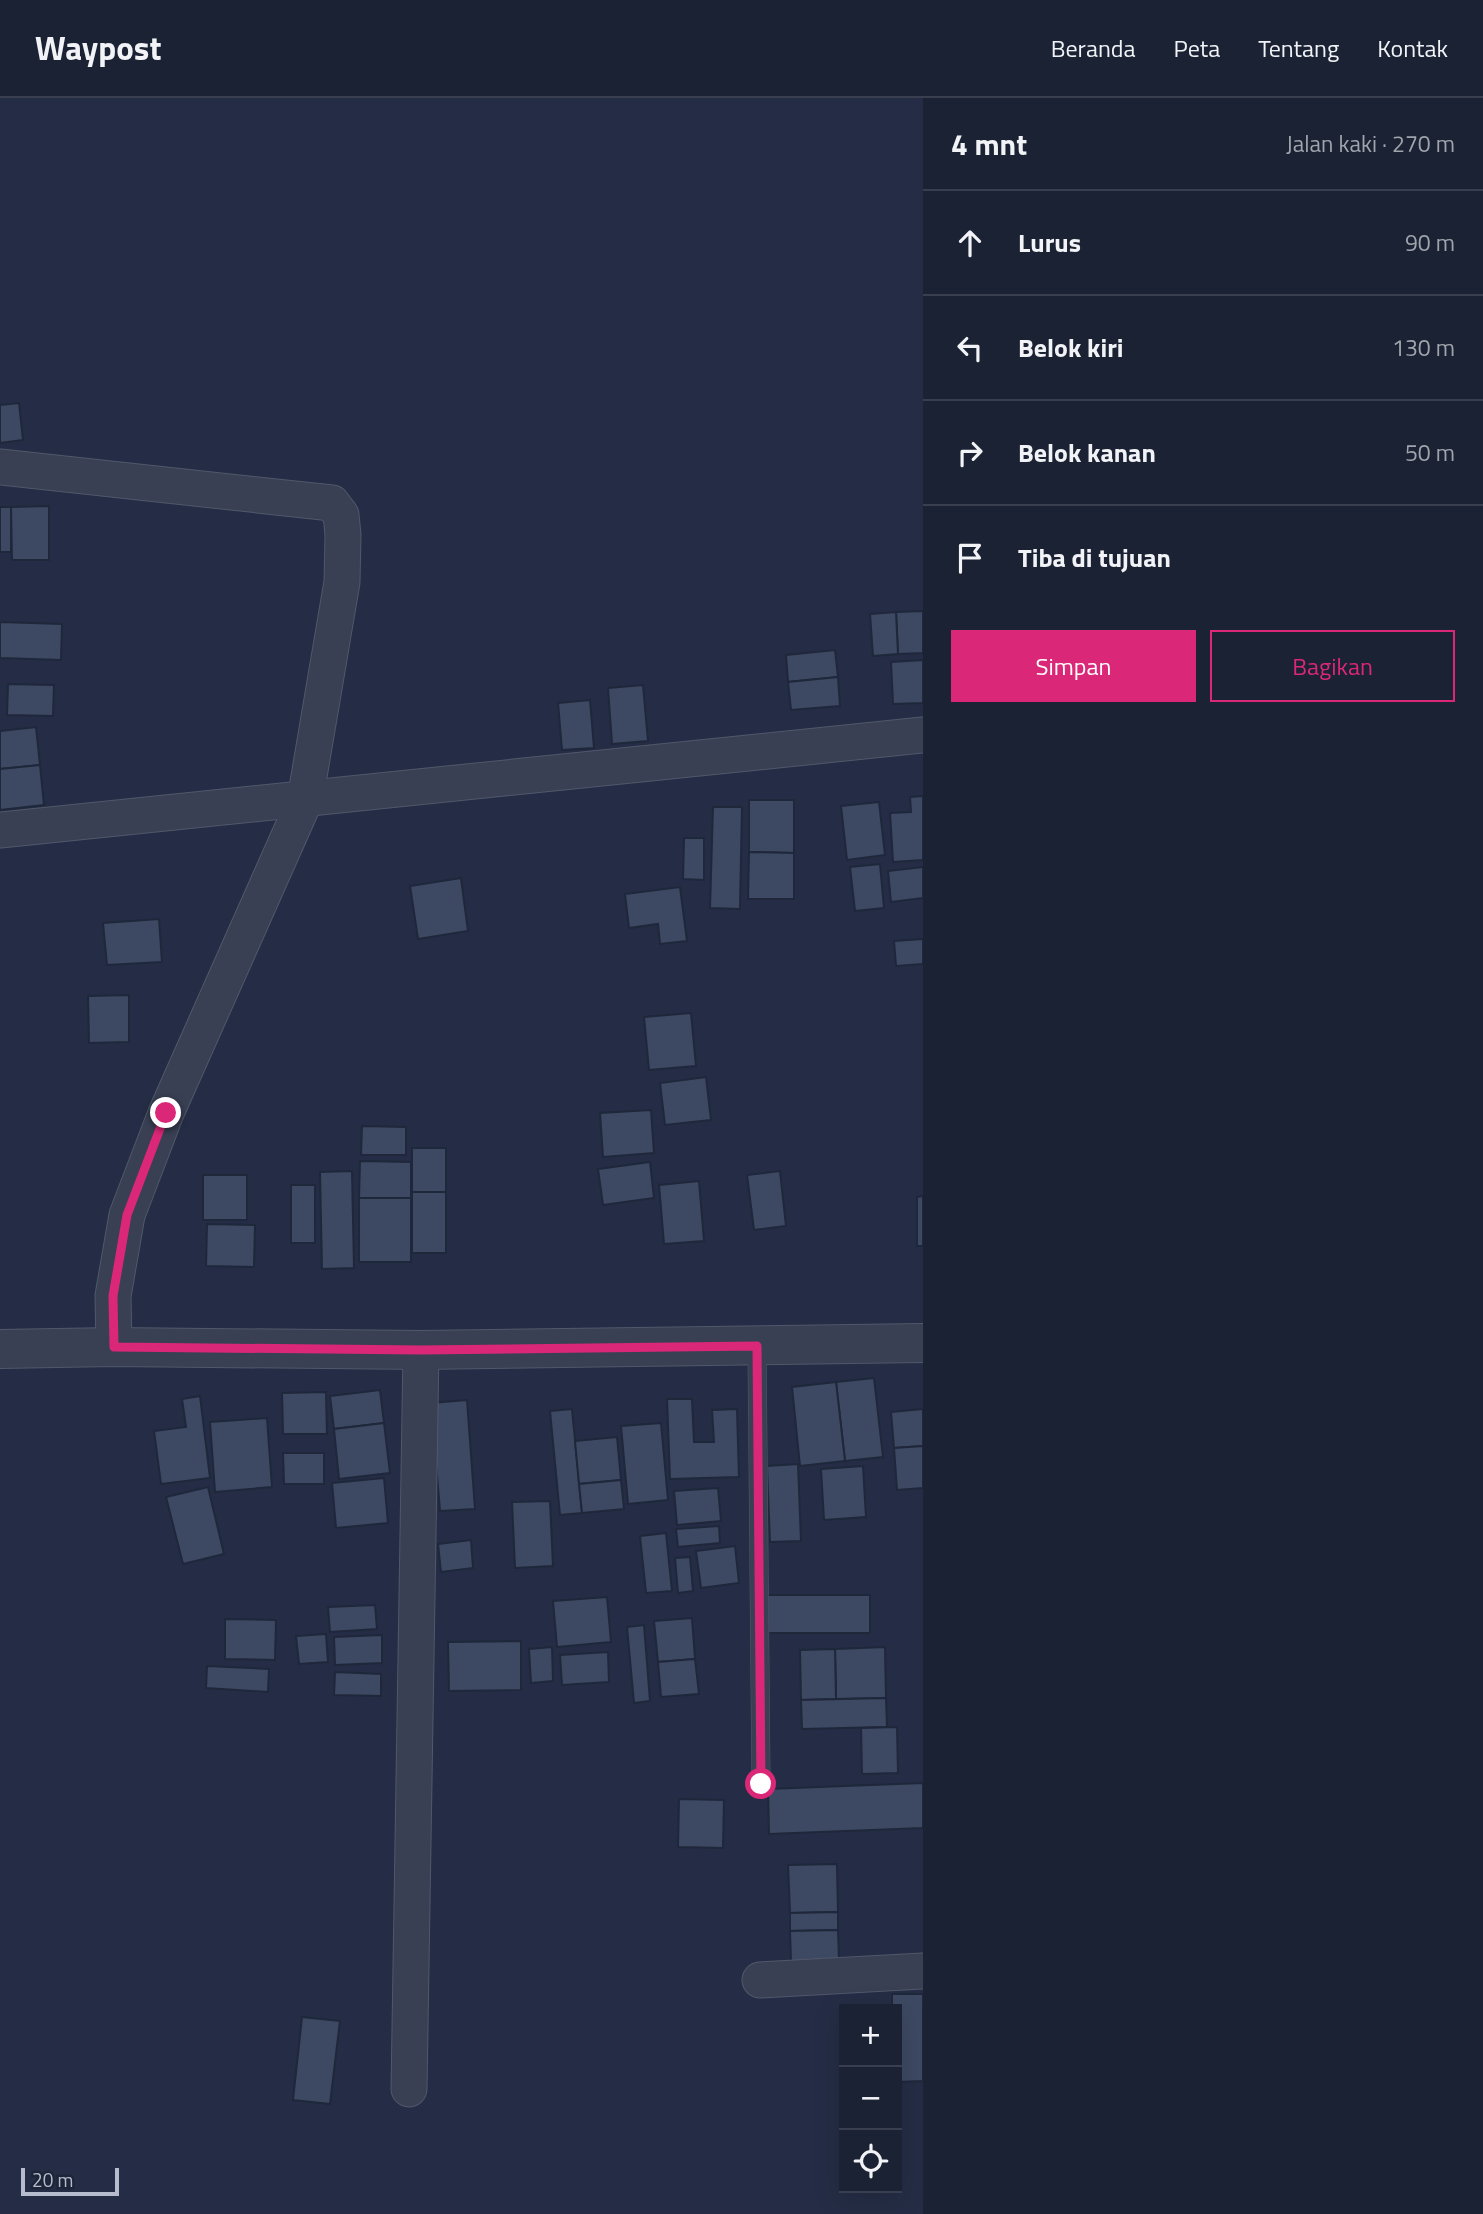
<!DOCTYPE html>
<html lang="id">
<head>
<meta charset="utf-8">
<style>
  body { margin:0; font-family:"Titillium Web",sans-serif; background:#242a3c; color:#f1f3f6 }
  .controls { position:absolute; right:21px; bottom:21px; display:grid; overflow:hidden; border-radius:0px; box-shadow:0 7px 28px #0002 }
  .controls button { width:63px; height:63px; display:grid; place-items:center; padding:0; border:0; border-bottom:2px solid #393f4f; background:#1b2234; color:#f1f3f6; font:35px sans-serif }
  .scale { position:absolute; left:21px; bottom:18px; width:98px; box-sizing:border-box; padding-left:7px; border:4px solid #b6bcce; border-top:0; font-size:19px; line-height:24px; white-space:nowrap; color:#b6bcce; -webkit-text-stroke:5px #1d2539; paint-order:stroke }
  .stop { position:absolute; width:21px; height:21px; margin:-16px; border:5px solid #db2777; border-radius:50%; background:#fff }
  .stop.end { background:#db2777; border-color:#fff; box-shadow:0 2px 7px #0008 }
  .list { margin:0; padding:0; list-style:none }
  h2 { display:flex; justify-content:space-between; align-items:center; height:91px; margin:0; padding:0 28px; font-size:30px }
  h2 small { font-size:23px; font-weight:400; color:#a0a4ac }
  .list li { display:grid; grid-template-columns:46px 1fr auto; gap:21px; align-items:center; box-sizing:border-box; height:105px; padding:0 28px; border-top:2px solid #393f4f }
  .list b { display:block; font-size:26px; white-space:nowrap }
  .list em { font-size:23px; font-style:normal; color:#a0a4ac }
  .actions { display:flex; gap:14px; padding:21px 28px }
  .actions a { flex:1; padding:16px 0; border:2px solid #db2777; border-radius:0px; text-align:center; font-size:24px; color:#db2777 }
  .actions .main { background:#db2777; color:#fff }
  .icon { flex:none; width:38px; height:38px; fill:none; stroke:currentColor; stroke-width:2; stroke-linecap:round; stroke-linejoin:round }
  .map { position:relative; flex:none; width:923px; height:2116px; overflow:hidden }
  header { display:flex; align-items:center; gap:42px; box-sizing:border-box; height:98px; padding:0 35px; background:#1b2234; border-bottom:2px solid #393f4f }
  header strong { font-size:33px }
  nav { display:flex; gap:38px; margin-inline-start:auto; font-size:24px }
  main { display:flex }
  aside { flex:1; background:#1b2234 }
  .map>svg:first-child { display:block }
  .building { fill:#3d4862; stroke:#1f273b; stroke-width:2 }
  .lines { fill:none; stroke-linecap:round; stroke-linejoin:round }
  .service-casing { stroke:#51586b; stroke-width:19 }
  .minor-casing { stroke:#51586b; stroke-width:37 }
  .tertiary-casing { stroke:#51586b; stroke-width:40 }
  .service { stroke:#394054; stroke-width:18 }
  .minor { stroke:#394054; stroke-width:35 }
  .tertiary { stroke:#394054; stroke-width:38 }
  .route { stroke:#db2777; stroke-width:9 }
</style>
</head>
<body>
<header>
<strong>Waypost</strong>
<nav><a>Beranda</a><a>Peta</a><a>Tentang</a><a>Kontak</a></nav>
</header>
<main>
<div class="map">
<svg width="923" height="2116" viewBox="0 0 923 2116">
  <rect width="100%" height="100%" fill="#242d45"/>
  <!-- building -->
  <g class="building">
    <polygon points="19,305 23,342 0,345 0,307"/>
    <polygon points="49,408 49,462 12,462 11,409"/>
    <rect x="0" y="409" width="11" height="45"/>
    <polygon points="923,513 923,555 898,556 896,514"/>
    <polygon points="896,514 898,556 873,558 870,516"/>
    <polygon points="0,524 62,526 61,562 0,560"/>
    <polygon points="835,552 838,579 788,584 786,557"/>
    <polygon points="923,562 923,605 893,606 891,564"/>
    <polygon points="838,579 840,608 791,612 788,584"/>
    <polygon points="8,586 54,587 53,618 7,617"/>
    <polygon points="643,587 648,643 612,646 608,590"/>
    <polygon points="590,602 594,650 562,652 558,605"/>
    <polygon points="36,629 40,667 0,671 0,633"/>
    <polygon points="40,667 44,707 0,712 0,671"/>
    <polygon points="923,698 923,762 893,764 890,715 911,714 910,699"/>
    <polygon points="749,702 794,702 794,755 749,754"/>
    <polygon points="879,704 885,757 847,762 841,708"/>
    <polygon points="713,709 742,709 740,811 710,810"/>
    <polygon points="684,740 704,740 704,782 683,781"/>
    <polygon points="749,754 794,755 794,801 748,801"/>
    <polygon points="880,766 884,810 855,813 850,769"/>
    <polygon points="923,769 923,800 891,804 888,773"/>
    <polygon points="461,780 468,833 418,841 410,788"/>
    <polygon points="680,789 687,843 660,846 658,826 629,830 625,796"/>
    <polygon points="159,821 162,864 107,867 103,825"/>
    <polygon points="923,841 923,866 896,868 894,843"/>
    <polygon points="129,897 129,944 89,945 88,898"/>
    <polygon points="691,915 696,968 649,972 644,919"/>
    <polygon points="706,979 711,1022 665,1027 660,985"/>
    <polygon points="651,1012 654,1055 603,1059 600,1015"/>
    <polygon points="362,1028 406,1029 406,1057 361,1057"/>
    <rect x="412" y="1050" width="34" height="44"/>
    <polygon points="360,1063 411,1064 411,1100 359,1100"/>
    <polygon points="650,1064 654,1100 603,1107 598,1071"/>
    <polygon points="352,1073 354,1170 322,1171 320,1074"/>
    <polygon points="780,1073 786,1128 754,1132 747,1077"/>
    <rect x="203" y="1077" width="44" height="45"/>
    <polygon points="699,1083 704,1143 664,1146 659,1087"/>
    <rect x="291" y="1087" width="24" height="58"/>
    <rect x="412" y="1094" width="34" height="61"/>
    <polygon points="923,1098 923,1148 917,1148 917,1099"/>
    <rect x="359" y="1100" width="52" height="64"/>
    <polygon points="207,1126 255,1127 254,1169 206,1168"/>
    <polygon points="874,1280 883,1359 845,1363 836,1284"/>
    <polygon points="836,1284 845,1363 800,1368 792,1289"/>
    <polygon points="380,1292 384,1325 334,1331 330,1298"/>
    <polygon points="326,1294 327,1336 283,1336 282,1295"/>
    <polygon points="200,1298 210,1380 161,1386 154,1333 186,1329 182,1301"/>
    <polygon points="667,1301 692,1301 694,1344 714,1344 712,1312 737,1311 739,1379 670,1381"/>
    <polygon points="467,1302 475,1411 440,1413 431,1305"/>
    <polygon points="572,1311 582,1415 560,1417 550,1313"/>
    <polygon points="923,1311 923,1348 894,1350 891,1314"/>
    <polygon points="267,1320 272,1389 215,1394 210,1324"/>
    <polygon points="384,1325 390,1375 339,1381 334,1331"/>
    <polygon points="661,1325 668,1402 628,1406 621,1328"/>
    <polygon points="617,1339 621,1382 579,1386 575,1343"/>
    <polygon points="923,1348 923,1390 897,1392 894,1350"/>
    <polygon points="283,1355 324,1355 324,1386 284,1386"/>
    <polygon points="798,1366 801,1443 770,1444 767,1368"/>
    <polygon points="863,1368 866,1419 824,1422 821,1371"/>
    <polygon points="384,1380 388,1425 336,1430 332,1385"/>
    <polygon points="621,1382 624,1411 582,1415 579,1386"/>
    <polygon points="208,1389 224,1456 183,1466 166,1399"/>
    <polygon points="718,1390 721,1423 677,1427 674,1393"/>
    <polygon points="550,1403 553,1468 515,1470 512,1404"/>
    <polygon points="719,1428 720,1445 678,1449 676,1431"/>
    <polygon points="666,1435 672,1493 646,1495 640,1438"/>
    <polygon points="471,1442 473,1470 441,1474 438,1446"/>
    <polygon points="735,1448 739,1485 701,1490 696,1453"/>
    <polygon points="690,1459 693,1493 678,1495 675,1460"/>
    <rect x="766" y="1497" width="104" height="38"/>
    <polygon points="607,1499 611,1544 557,1549 553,1503"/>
    <polygon points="375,1507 377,1531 330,1534 328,1509"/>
    <polygon points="692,1520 695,1561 658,1564 654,1523"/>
    <polygon points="225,1521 276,1522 275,1562 225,1561"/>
    <polygon points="644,1527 650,1603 634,1605 627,1529"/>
    <polygon points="326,1536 328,1564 299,1566 296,1538"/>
    <polygon points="382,1537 382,1565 335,1567 334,1539"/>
    <polygon points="521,1543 521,1592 449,1593 448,1544"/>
    <polygon points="552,1549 553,1583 531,1585 529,1551"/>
    <polygon points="885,1549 886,1600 836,1601 835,1551"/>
    <polygon points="835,1551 836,1601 801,1602 800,1552"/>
    <polygon points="608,1554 609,1584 562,1587 560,1557"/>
    <polygon points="695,1561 699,1596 661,1599 658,1564"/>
    <polygon points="207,1568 269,1571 268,1594 206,1590"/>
    <polygon points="335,1574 381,1576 381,1598 334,1597"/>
    <polygon points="886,1600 887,1629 802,1631 801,1602"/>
    <polygon points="897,1629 898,1675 862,1676 861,1630"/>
    <polygon points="923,1685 923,1730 769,1736 768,1691"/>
    <polygon points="679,1701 724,1702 723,1750 678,1749"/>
    <polygon points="837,1766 838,1814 790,1815 788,1767"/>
    <polygon points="838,1814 838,1832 790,1833 790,1815"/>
    <polygon points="838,1832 839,1862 791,1863 790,1833"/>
    <polygon points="892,1896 923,1896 923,1983 897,1984 897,1911 892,1911"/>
    <polygon points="302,1919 340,1923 330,2006 293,2002"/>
  </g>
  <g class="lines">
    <!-- service casing -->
    <g class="service-casing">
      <polyline id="service" points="757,1248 761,1686"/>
    </g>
    <!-- minor casing -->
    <g class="minor-casing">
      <g id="minor">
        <polyline points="0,369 332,405 341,417 343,437 342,484 305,702 166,1015 127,1117 113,1198 114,1249"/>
        <polyline points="0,732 923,637"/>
        <polyline points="760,1882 923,1873"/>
        <polyline points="409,1991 421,1252"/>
      </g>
    </g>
    <!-- tertiary casing -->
    <g class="tertiary-casing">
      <polyline id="tertiary" points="0,1251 114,1249 421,1252 923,1245"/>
    </g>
    <!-- service -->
    <use href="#service" class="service"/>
    <!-- minor -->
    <use href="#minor" class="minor"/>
    <!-- tertiary -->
    <use href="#tertiary" class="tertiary"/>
  </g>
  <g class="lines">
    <!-- route -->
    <polyline class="route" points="166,1015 127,1117 113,1198 114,1249 421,1252 757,1248 761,1686"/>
  </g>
</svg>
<div class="controls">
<button>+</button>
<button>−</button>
<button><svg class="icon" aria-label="locate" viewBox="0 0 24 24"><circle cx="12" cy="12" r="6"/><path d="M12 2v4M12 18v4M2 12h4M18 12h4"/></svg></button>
</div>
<div class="scale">20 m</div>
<div class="stop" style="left:761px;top:1686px"></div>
<div class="stop end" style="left:166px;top:1015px"></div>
</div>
<aside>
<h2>4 mnt<small>Jalan kaki · 270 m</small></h2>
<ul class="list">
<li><svg class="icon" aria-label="ahead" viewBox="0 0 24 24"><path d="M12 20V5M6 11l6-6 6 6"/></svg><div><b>Lurus</b></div><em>90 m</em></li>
<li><svg class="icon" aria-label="left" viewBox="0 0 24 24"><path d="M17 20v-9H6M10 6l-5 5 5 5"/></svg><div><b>Belok kiri</b></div><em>130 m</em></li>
<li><svg class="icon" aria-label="right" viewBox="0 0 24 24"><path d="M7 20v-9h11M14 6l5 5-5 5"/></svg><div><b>Belok kanan</b></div><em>50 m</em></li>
<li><svg class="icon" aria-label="arrive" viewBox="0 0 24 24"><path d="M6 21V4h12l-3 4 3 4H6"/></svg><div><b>Tiba di tujuan</b></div></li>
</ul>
<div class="actions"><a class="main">Simpan</a><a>Bagikan</a></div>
</aside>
</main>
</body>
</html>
